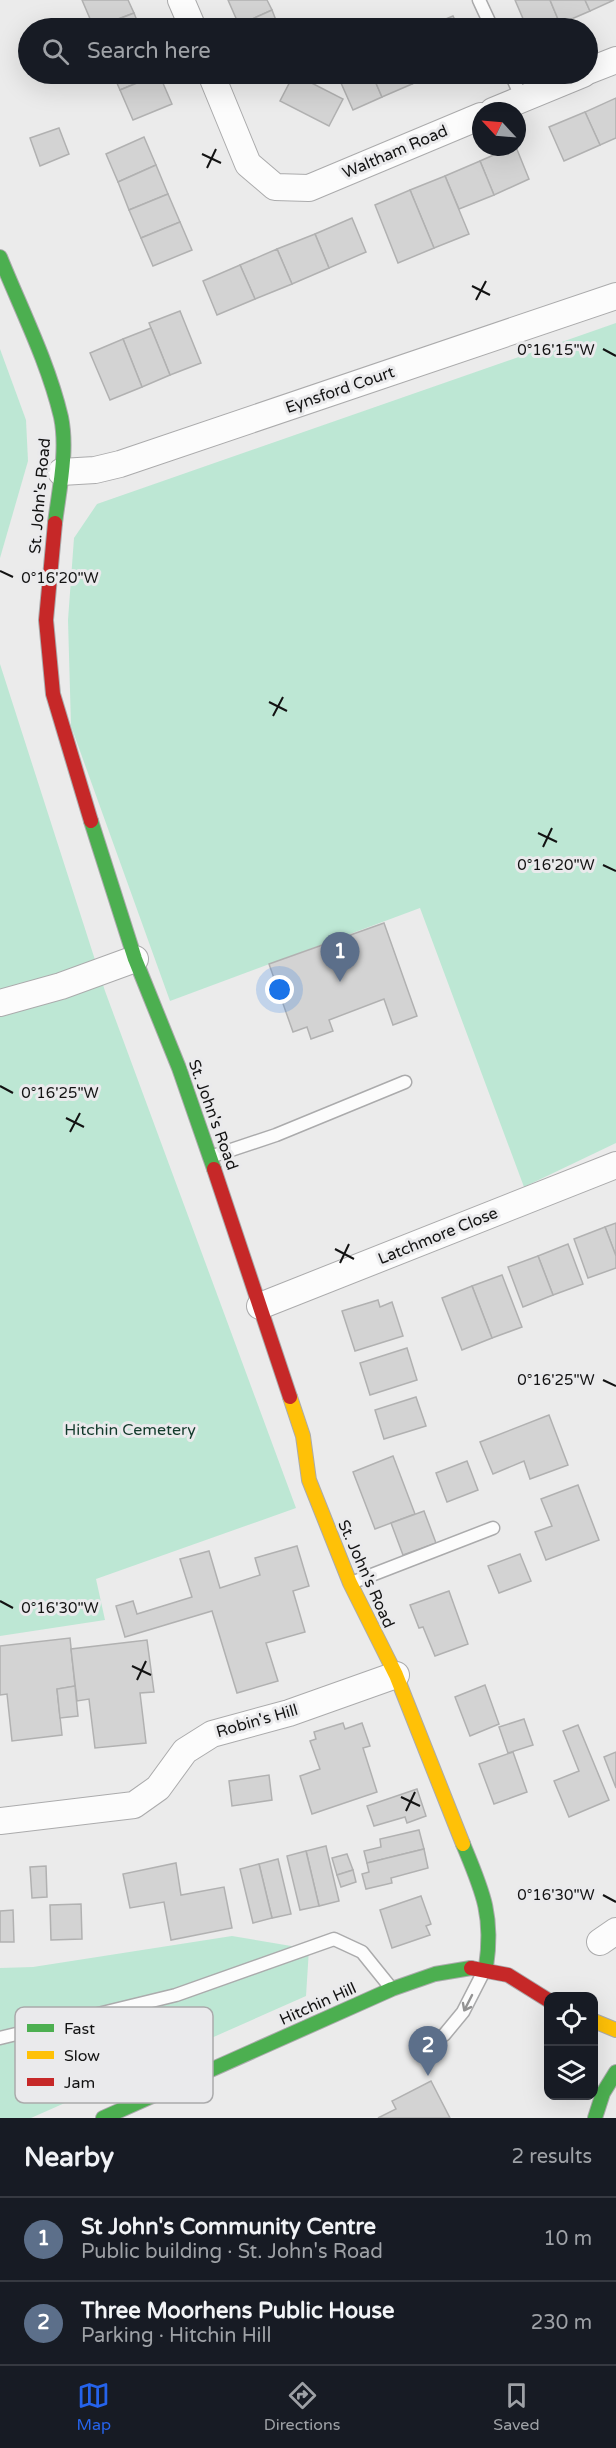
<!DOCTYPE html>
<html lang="en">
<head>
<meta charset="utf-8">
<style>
  body { margin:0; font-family:"Varela Round",sans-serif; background:#20242c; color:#f1f3f6 }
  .controls { position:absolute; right:18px; bottom:18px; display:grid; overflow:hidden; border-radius:12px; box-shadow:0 6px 24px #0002 }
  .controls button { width:54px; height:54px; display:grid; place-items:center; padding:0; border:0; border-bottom:2px solid #363941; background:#171b24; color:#f1f3f6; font:30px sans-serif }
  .compass { position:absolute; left:472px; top:102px; width:54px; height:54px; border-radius:50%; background:#171b24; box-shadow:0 6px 24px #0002; rotate:296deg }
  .you { position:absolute; left:280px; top:990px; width:21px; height:21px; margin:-15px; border:4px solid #fff; border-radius:50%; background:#1a73e8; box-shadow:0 0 0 9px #1a73e833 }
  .badge { display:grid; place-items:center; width:39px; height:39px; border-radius:50%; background:#2563eb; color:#fff; font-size:20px; font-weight:700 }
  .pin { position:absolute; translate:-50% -50px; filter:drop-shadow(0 2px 3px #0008) }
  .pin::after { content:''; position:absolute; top:32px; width:21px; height:18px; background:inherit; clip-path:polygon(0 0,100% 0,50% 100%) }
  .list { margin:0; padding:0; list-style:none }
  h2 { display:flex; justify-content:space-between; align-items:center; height:78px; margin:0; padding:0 24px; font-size:26px }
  h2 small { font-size:20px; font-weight:400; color:#9ea1a6 }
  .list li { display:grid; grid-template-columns:39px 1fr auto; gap:18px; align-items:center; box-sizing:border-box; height:84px; padding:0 24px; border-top:2px solid #363941 }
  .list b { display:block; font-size:22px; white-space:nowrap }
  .list p { margin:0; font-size:20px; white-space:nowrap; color:#9ea1a6 }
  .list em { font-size:20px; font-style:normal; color:#9ea1a6 }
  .icon { flex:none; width:33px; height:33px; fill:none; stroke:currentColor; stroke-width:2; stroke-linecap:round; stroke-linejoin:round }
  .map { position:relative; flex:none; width:616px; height:2118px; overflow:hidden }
  .search { position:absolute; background:#171b24; box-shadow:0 6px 24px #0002; left:18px; right:18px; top:18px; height:66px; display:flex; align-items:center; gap:15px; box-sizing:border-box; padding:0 21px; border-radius:33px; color:#9ea1a6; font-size:22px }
  .sheet { height:246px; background:#171b24 }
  nav { display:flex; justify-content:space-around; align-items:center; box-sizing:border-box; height:84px; border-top:2px solid #363941; background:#171b24; font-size:16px; color:#9ea1a6 }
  nav a { display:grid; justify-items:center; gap:3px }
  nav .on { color:#2563eb }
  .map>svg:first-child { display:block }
  .green { fill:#bde7d4 }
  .building { fill:#d3d3d3; stroke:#b1b1b1; stroke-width:1.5 }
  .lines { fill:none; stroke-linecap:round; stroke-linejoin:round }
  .lane-casing { stroke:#ababac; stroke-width:15 }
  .street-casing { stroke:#ababac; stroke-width:28 }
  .fast-casing { stroke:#ababac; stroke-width:16 }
  .slow-casing { stroke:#ababac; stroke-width:16 }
  .jam-casing { stroke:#ababac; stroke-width:16 }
  .lane { stroke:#fcfcfc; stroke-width:12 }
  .street { stroke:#fcfcfc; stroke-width:26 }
  .fast { stroke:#4caf50; stroke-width:14 }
  .slow { stroke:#ffc107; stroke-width:14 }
  .jam { stroke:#c62828; stroke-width:14 }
  .oneway { stroke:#939393 }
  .ticks { fill:none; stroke:#131313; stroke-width:2 }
  .labels { text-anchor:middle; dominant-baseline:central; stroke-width:6; stroke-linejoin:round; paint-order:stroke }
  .street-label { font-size:16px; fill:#131313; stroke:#eaeaec }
  .park-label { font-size:16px; fill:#133b2c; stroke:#eaeaec }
  .key { fill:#eaeaec; stroke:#aaaaab; stroke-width:1.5 }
  .key-label { font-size:16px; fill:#131313 }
  .ticks-label { font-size:15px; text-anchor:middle; fill:#131313; stroke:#eaeaec; stroke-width:6; stroke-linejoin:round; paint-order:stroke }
</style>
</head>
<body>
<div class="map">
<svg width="616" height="2118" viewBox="0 0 616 2118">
  <rect width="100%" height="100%" fill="#ebebeb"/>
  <!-- green -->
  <g class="green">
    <polygon points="616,323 616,1143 524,1187 420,908 170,1001 71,726 68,620 74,538 97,504"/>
    <polygon points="0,349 26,420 28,461 0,558"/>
    <polygon points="0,664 105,991 296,1508 96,1579 105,1620 0,1636"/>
    <polygon points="232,1936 309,1949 306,1996 31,2118 0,2118 0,1968 33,1967"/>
  </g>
  <!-- building -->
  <g class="building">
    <polygon points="82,0 128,0 134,13 94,28"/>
    <polygon points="228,0 267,0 272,10 239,25"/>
    <polygon points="515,0 550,0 560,24 548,28 527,28"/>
    <polygon points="550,0 585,0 590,11 560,24"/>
    <polygon points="585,0 614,0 590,11"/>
    <polygon points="272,10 279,28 241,28 239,25"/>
    <polygon points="134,13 140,28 96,28"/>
    <polygon points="453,16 459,28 424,28"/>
    <polygon points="113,74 159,74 120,90"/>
    <polygon points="159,74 172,104 133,120 120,90"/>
    <polygon points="294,74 343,99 329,126 280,101"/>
    <polygon points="337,74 372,74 382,97 353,110"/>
    <polygon points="372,74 408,74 412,84 382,97"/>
    <polygon points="408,74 436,74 412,84"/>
    <polygon points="616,98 616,138 600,145 585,112"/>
    <polygon points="585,112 600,145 564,161 549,127"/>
    <polygon points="59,128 69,154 40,166 30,138"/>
    <polygon points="144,137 156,165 118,182 106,154"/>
    <polygon points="512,147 516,147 529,179 494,195 480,161"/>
    <polygon points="480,161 494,195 459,209 445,176"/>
    <polygon points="156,165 168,194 129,210 118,182"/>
    <polygon points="445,176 469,234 434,248 410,190"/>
    <polygon points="410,190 434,248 398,263 375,205"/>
    <polygon points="168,194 180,222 141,238 129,210"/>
    <polygon points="352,218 366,252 329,268 315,234"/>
    <polygon points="180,222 192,250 153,266 141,238"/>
    <polygon points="315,234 329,268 292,284 277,249"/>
    <polygon points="277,249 292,284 255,299 240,265"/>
    <polygon points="240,265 255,299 217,315 203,281"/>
    <polygon points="180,311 201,363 170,375 149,323"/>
    <polygon points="151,328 170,375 142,387 123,339"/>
    <polygon points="123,339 142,387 110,400 90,353"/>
    <polygon points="384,923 417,1016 393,1025 384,999 329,1020 333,1031 311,1039 307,1027 293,1032 269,964"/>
    <polygon points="616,1223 616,1256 605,1227"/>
    <polygon points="605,1227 616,1256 616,1268 588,1278 574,1239"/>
    <polygon points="568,1244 583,1284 553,1295 538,1256"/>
    <polygon points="538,1256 553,1295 523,1307 508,1267"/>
    <polygon points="502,1275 522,1327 492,1338 472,1286"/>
    <polygon points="472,1286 492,1338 462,1350 442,1298"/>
    <polygon points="378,1300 380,1307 392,1302 403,1336 355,1351 342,1311"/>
    <polygon points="407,1348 417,1380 370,1395 360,1363"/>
    <polygon points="416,1397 426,1426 384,1439 375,1410"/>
    <polygon points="549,1415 568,1465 530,1479 524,1461 493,1474 480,1442"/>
    <polygon points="393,1456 415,1514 375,1529 353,1472"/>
    <polygon points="467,1461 478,1490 447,1502 436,1473"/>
    <polygon points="578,1485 599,1540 546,1560 535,1532 552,1526 541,1499"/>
    <polygon points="424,1511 436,1543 403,1555 391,1523"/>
    <polygon points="297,1546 309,1586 293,1591 305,1632 266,1643 278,1681 237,1693 212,1611 125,1637 116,1606 133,1601 137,1614 192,1597 180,1559 209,1551 220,1588 260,1575 255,1558"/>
    <polygon points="520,1554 531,1581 499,1593 488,1566"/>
    <polygon points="449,1591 468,1644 435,1656 423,1627 419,1628 410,1605"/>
    <polygon points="70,1638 75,1686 57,1689 62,1735 12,1741 7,1694 0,1695 0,1646"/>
    <polygon points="147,1640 154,1692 140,1693 146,1743 95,1748 89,1699 77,1701 71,1649"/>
    <polygon points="485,1685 499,1724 470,1736 455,1697"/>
    <polygon points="75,1686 78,1716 60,1718 57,1689"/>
    <polygon points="524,1719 533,1745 508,1753 499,1727"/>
    <polygon points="343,1723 345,1729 362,1723 370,1746 363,1748 377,1792 312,1814 300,1776 320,1769 310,1741 316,1739 314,1732"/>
    <polygon points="578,1725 609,1800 569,1817 554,1781 579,1771 563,1731"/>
    <polygon points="513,1752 527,1792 494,1804 479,1764"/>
    <polygon points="616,1752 616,1788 604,1757"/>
    <polygon points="269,1775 272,1800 232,1806 229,1781"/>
    <polygon points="417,1789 426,1816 407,1823 405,1817 374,1826 367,1806"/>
    <polygon points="419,1830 424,1849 367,1863 364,1851 381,1847 380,1839"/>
    <polygon points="326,1846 339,1901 319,1906 306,1851"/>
    <polygon points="424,1849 428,1868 391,1878 392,1883 366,1889 362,1874 369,1872 367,1863"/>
    <polygon points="306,1851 319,1906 300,1910 287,1856"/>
    <polygon points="347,1854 353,1870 337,1875 332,1858"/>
    <polygon points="278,1859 291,1914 272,1918 259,1864"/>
    <polygon points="176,1863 181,1895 224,1887 232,1928 171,1940 164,1902 130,1908 123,1874"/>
    <polygon points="259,1864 272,1918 253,1923 240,1869"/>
    <polygon points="46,1866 47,1897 32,1898 30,1867"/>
    <polygon points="353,1870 356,1882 341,1887 337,1875"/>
    <polygon points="421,1896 431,1924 426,1926 430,1935 392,1948 380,1910"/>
    <polygon points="81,1904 82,1939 51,1940 50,1905"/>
    <polygon points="13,1910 14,1942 0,1942 0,1911"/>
    <polygon points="431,2081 450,2118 378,2118 396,2109 392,2101"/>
  </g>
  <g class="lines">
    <!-- lane casing -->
    <g class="lane-casing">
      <g id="lane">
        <polyline points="479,0 492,28"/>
        <polyline points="511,74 522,99"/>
        <polyline points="210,1157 276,1135 405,1082"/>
        <polyline points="351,1583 493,1528"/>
        <polyline points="444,2035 463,2012 484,1971"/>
        <polyline points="0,2038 176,1995 334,1939 362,1952 391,1988"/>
      </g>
    </g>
    <!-- street casing -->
    <g class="street-casing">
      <g id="street">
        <polyline points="181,0 193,28"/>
        <polyline points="588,71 616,60"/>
        <polyline points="211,74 248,164 275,187 309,188 481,116"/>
        <polyline points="493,111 583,74"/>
        <polyline points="61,472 95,470 120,464 616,296"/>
        <polyline points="0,1003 61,986 135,959"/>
        <polyline points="260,1306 616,1165"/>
        <polyline points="0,1821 134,1805 158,1788 185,1751 212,1734 289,1713 396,1675"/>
        <polyline points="600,1942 616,1931"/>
      </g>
    </g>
    <!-- fast casing -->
    <g class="fast-casing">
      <g id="fast">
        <path d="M 0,257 C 21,309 48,362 61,417 C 68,451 59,490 55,523"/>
        <polyline points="91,821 135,959 179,1068 214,1169"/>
        <path d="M 463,1844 C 482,1890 494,1915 486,1967"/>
        <polyline points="103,2118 392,1989 435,1974 471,1968"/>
        <polyline points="595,2118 603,2093 616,2072"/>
      </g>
    </g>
    <!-- slow casing -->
    <g class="slow-casing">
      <g id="slow">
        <polyline points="290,1397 303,1436 309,1480 350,1583 396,1675 463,1844"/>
        <polyline points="594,2021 616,2030"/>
      </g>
    </g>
    <!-- jam casing -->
    <g class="jam-casing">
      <g id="jam">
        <polyline points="55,523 46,620 53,694 91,821"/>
        <polyline points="214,1169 290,1397"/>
        <polyline points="471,1968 508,1975 548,2000"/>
      </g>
    </g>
    <!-- lane -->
    <use href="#lane" class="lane"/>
    <!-- street -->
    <use href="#street" class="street"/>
    <!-- fast -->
    <use href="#fast" class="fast"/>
    <!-- slow -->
    <use href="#slow" class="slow"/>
    <!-- jam -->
    <use href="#jam" class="jam"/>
  </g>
  <!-- one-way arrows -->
  <defs><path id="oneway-shaft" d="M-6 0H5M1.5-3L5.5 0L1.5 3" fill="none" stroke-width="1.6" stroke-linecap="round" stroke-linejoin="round" transform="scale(1.5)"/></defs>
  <use class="oneway" href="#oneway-shaft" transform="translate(468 2003) rotate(117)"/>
  <!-- ticks -->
  <path class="ticks" d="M 202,154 L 221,163M 207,168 L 216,149M 472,286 L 490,295M 476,300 L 486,281M 603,349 L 616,356M 0,571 L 13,577M 269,702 L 287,711M 273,716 L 283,697M 538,833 L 557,842M 543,847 L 552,828M 603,865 L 616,871M 0,1086 L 13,1093M 66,1118 L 84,1127M 70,1132 L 80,1113M 335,1249 L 354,1259M 340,1263 L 349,1244M 603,1380 L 616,1386M 0,1601 L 13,1608M 132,1666 L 151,1675M 137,1680 L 146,1661M 401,1797 L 420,1806M 406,1811 L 415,1792M 603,1895 L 616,1902"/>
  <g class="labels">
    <!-- street labels -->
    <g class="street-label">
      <text transform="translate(395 152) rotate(-23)">Waltham Road</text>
      <text transform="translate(340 390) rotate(-19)">Eynsford Court</text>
      <text transform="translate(40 496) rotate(-85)">St. John's Road</text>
      <text transform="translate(213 1115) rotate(70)">St. John's Road</text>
      <text transform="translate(438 1236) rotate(-22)">Latchmore Close</text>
      <text transform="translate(366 1574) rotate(66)">St. John's Road</text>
      <text transform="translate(257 1721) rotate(-16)">Robin's Hill</text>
      <text transform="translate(318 2004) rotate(-24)">Hitchin Hill</text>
    </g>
    <!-- park labels -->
    <g class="park-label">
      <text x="130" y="1430">Hitchin Cemetery</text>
    </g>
  </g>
  <!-- legend -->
  <rect x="15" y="2007" width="198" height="96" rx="9" class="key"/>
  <rect x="27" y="2024" width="27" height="8" fill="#4caf50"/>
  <rect x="27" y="2051" width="27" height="8" fill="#ffc107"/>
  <rect x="27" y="2078" width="27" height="8" fill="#c62828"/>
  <g class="key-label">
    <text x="64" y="2034">Fast</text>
    <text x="64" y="2061">Slow</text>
    <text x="64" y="2088">Jam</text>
  </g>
  <g class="ticks-label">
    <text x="556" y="355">0°16'15"W</text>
    <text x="60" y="583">0°16'20"W</text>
    <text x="556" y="870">0°16'20"W</text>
    <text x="60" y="1098">0°16'25"W</text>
    <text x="556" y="1385">0°16'25"W</text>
    <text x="60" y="1613">0°16'30"W</text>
    <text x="556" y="1900">0°16'30"W</text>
  </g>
</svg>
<div class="controls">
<button><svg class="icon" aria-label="locate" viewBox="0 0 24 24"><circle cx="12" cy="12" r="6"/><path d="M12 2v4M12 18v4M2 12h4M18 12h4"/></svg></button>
<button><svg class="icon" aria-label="layers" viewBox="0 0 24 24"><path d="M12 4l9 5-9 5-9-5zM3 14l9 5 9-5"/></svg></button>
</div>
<svg class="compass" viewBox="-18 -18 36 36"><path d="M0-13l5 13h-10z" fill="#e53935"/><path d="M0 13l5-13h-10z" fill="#9ea1a6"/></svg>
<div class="you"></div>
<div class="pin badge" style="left:340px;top:982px;background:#5c6f8a">1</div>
<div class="pin badge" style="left:428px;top:2076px;background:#5c6f8a">2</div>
<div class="search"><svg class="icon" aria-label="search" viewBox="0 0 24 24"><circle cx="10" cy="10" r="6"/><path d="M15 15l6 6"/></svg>Search here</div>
</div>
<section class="sheet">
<h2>Nearby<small>2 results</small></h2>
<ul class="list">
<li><span class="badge" style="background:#5c6f8a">1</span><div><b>St John's Community Centre</b><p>Public building · St. John's Road</p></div><em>10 m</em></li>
<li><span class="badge" style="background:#5c6f8a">2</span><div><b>Three Moorhens Public House</b><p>Parking · Hitchin Hill</p></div><em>230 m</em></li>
</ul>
</section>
<nav>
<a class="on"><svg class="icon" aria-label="map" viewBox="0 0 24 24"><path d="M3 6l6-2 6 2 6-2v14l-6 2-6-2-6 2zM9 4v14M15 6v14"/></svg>Map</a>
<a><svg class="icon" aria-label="directions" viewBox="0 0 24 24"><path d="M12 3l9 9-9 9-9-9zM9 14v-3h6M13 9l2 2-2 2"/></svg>Directions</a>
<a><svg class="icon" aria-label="saved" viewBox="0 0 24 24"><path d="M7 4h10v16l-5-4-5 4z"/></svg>Saved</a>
</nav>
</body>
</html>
